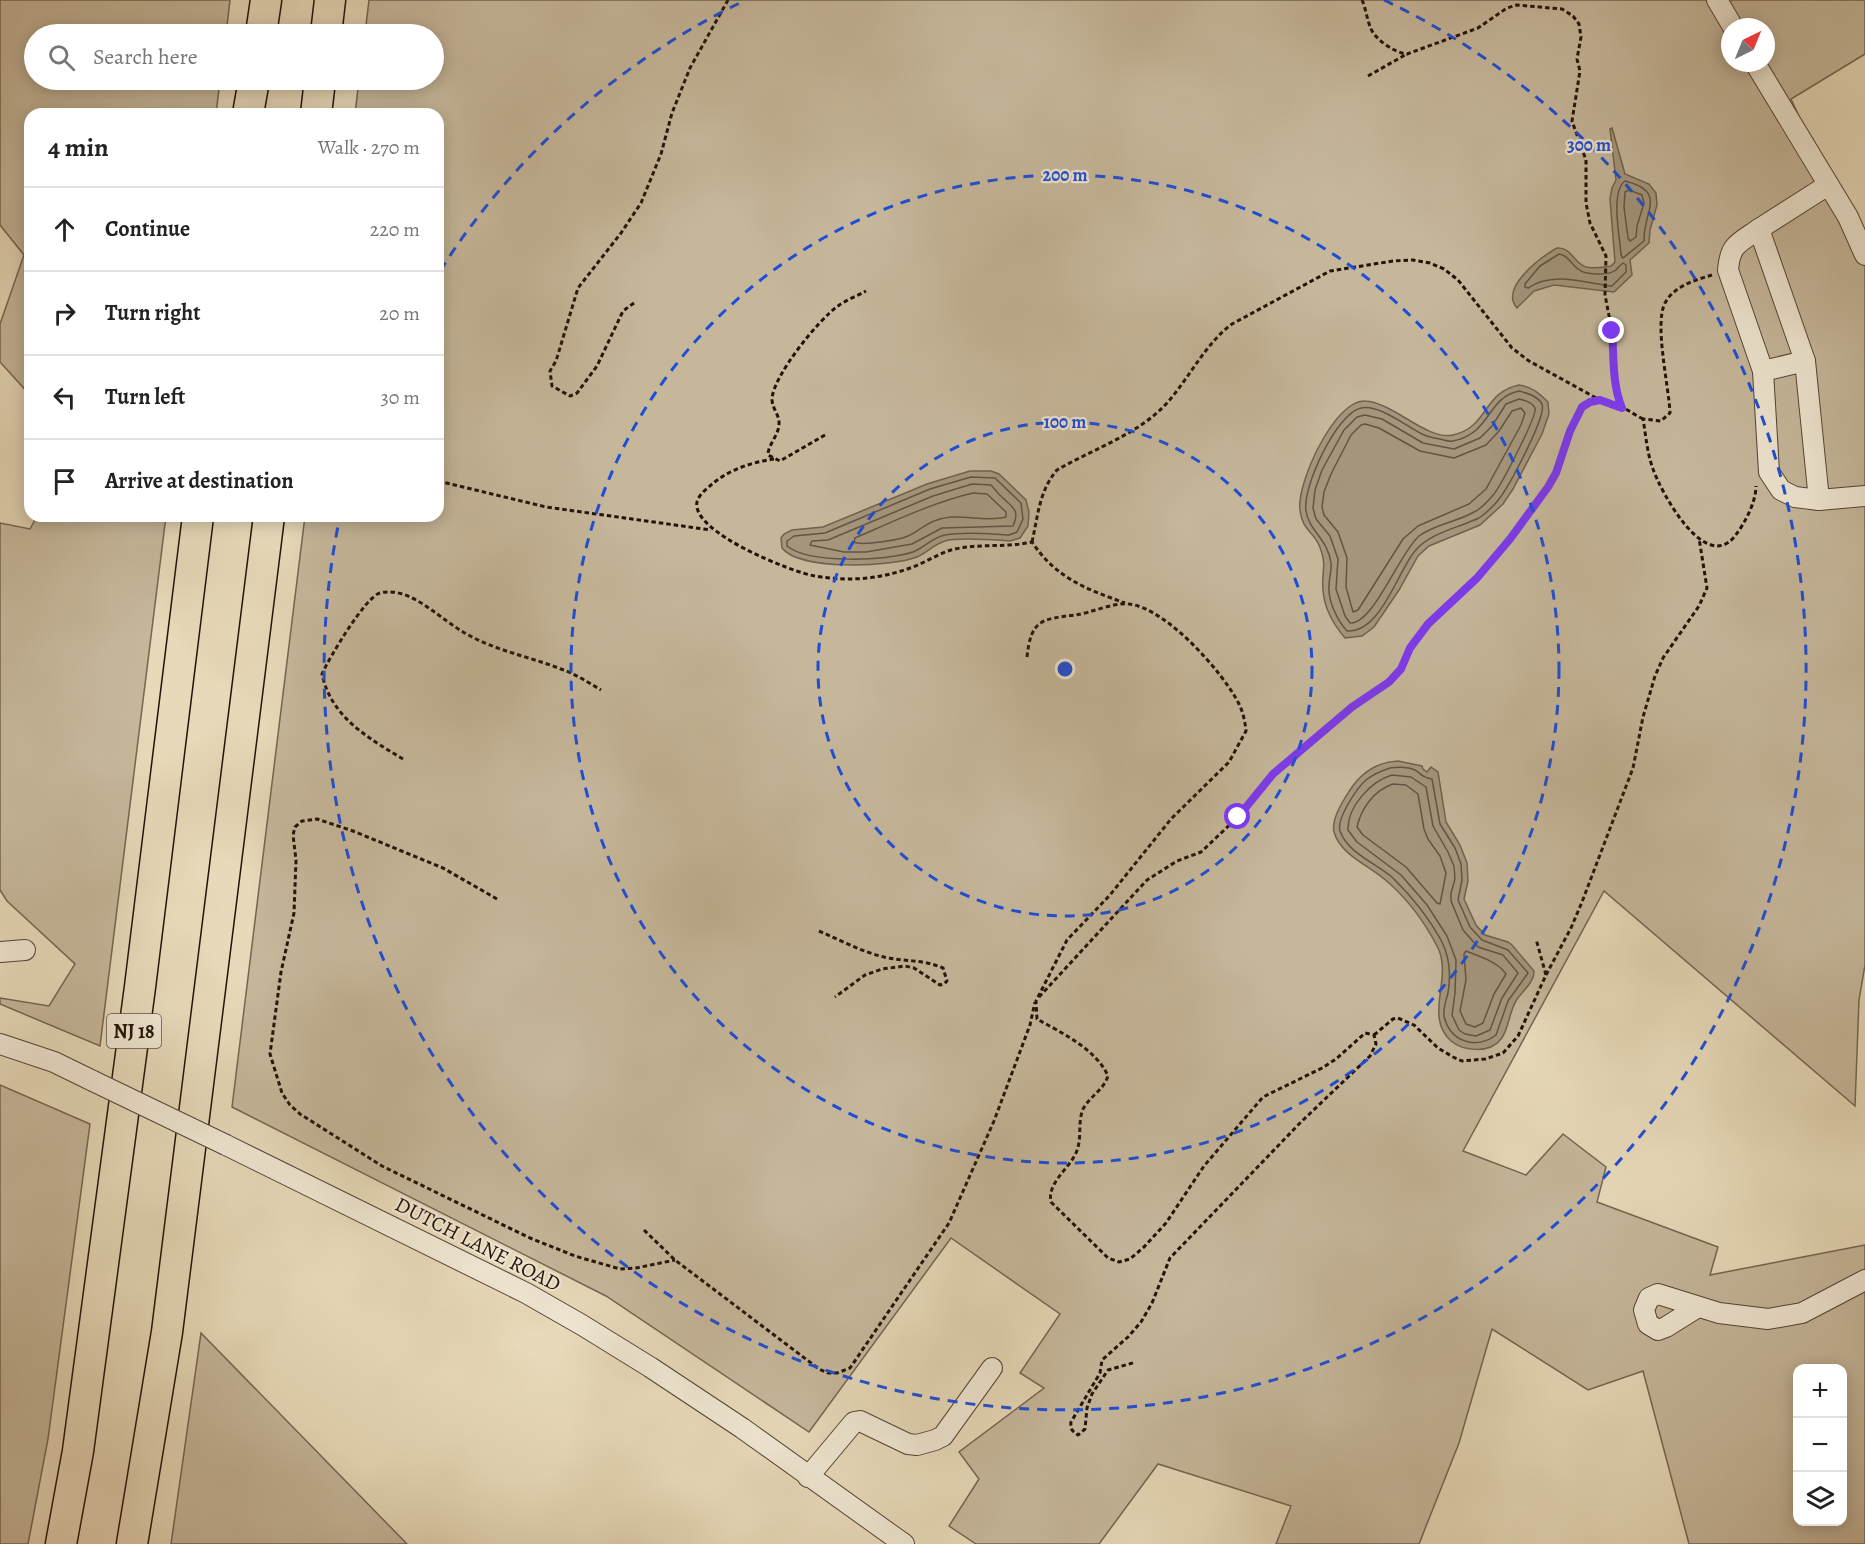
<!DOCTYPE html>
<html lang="en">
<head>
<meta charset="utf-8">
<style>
  body { margin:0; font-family:Alegreya,serif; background:#f2f2f2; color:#222 }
  .controls { position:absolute; right:18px; bottom:18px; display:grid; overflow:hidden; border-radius:12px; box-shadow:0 3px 15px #0003 }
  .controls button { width:54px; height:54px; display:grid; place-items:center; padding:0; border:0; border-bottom:2px solid #e0e0e0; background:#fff; color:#222; font:30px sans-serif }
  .compass { position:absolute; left:1721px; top:18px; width:54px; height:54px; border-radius:50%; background:#fff; box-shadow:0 3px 15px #0003; rotate:43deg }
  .stop { position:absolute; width:18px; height:18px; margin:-14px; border:4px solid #7c3aed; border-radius:50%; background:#fff }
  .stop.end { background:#7c3aed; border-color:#fff; box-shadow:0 2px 6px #0008 }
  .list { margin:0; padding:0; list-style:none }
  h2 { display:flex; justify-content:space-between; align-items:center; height:78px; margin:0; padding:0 24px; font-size:26px }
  h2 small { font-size:20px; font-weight:400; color:#767676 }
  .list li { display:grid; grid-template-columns:39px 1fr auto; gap:18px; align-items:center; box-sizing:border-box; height:84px; padding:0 24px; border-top:2px solid #e0e0e0 }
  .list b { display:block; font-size:22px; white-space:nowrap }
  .list em { font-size:20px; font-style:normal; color:#767676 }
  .icon { flex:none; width:33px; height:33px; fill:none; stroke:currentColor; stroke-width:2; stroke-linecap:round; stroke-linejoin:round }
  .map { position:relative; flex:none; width:1865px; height:1544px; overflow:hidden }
  .search { position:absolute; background:#fff; box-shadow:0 3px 15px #0003; left:24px; top:24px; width:420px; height:66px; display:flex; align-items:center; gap:15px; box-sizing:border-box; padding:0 21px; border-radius:33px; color:#767676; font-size:22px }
  .panel { position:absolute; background:#fff; box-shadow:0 3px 15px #0003; left:24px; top:108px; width:420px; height:414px; border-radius:18px }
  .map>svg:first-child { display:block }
  .green { fill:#c6b79b; stroke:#746551; stroke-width:1.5; fill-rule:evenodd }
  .water { fill:#a4967c; stroke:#70624d; stroke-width:1.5 }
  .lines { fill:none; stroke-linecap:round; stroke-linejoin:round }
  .shore { stroke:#645442; stroke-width:1.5 }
  .minor-casing { stroke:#544434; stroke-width:22 }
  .highway-casing { stroke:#231307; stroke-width:33 }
  .path { stroke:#231307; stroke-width:3; stroke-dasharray:4.5 3; stroke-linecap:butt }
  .minor { stroke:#efe6d2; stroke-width:20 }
  .highway { stroke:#e7d9b9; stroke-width:30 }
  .minor-bridge-casing { stroke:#544434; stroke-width:22; stroke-linecap:butt }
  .minor-bridge { stroke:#efe6d2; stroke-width:20 }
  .route { stroke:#7c3aed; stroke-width:8 }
  .ring { fill:none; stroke:#1d4ed8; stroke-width:3; stroke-dasharray:10 8 }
  .labels { text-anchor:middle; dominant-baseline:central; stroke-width:4.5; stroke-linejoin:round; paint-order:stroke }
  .shield { fill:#efe6d2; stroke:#605244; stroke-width:1.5 }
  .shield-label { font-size:20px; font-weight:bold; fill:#231307 }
  .street-label { font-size:21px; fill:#231307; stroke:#efe6d2 }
  .centre { fill:#1d4ed8; stroke:#efe6d2; stroke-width:3 }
  .ring-label { font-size:18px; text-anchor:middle; font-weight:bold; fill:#1d4ed8; stroke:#efe6d2; stroke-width:4.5; stroke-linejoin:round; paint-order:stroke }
</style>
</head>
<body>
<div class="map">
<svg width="1865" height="1544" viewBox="0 0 1865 1544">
  <rect width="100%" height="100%" fill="#e7d9b9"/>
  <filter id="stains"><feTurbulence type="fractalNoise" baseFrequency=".00333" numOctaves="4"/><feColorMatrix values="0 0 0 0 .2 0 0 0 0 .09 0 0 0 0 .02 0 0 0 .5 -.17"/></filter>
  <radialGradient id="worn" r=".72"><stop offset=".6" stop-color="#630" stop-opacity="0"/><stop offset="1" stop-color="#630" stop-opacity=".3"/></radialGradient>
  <!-- green -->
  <g class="green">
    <polygon points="0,0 230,0 226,34 34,34 34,80 220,80 216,114 30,114 30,395 0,362 0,324 24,255 0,225"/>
    <path d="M 369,0 L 1723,0 L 1726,7 L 1732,0 L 1865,0 L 1865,54 L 1791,99 L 1865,258 L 1865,965 L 1859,1000 L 1855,1106 L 1604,891 L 1463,1151 L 1526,1175 L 1563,1134 L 1606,1167 L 1597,1202 L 1718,1247 L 1710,1275 L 1865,1245 L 1865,1544 L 1689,1544 L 1643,1371 L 1588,1390 L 1492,1329 L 1459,1443 L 1419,1544 L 1276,1544 L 1291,1506 L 1158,1464 L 1099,1544 L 976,1544 L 949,1526 L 979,1479 L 959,1452 L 1044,1388 L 1020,1373 L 1060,1314 L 951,1238 L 809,1432 L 606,1296 L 232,1107 L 305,516 L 438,516 L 438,114 L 355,114 L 359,80 L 434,80 L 434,34 L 365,34 ZM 1730,27 L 1766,27 L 1766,63 L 1730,63 ZM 1798,1368 L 1842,1368 L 1842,1522 L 1798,1522 Z"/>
    <polygon points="37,516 166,516 100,1046 0,1004 0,998 49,1006 75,964 7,901 0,890 0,523 30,529"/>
    <polygon points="0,1085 90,1124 48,1439 28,1544 0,1544"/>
    <polygon points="201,1333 407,1544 171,1544"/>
  </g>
  <!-- water -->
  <g class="water">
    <path d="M 1612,128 L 1625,174 L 1649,184 L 1656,193 L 1657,205 L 1650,230 L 1649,243 L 1630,260 L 1632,275 L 1614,292 L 1554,285 L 1534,291 L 1517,308 C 1499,288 1541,257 1557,248 C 1572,247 1573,263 1586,267 C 1594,269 1604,267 1611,266 L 1615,262 L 1610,199 L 1612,188 L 1616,180 L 1610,129 Z"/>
    <path d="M 1519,385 C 1532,387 1539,393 1548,402 L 1549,414 L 1542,434 L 1513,489 L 1503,504 L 1480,525 L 1429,546 L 1418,556 L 1399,590 L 1374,627 L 1362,636 L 1345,638 C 1334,625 1324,608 1323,590 C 1321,570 1328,567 1319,545 C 1313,531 1302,530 1300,510 C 1296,484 1335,399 1365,401 C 1393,402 1427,441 1453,435 C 1489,427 1482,393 1519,385 Z"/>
    <path d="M 970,471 L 991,471 L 999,474 L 1026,500 L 1029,512 L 1028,526 L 1020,538 L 1010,541 C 994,540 958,537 945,541 C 934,544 927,553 917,557 C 891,567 800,571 782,548 L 781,538 L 784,534 L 792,530 L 823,527 L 927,484 Z"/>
    <path d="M 1398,761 L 1422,766 L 1423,769 L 1427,772 L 1431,767 L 1438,772 L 1446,822 L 1460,845 L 1467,863 L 1468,881 L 1464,899 L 1476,925 L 1485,935 L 1508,942 L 1512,945 L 1534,971 C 1535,982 1521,992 1516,1001 C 1509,1012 1509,1029 1501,1039 C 1490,1054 1463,1051 1451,1041 C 1423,1016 1454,977 1437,946 C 1425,923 1409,901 1390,884 C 1374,867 1341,857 1334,832 C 1331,819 1343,801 1350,790 C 1361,773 1377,762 1398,761 Z"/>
  </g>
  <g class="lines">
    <!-- shore -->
    <g class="shore">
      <path d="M 1625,181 C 1668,192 1643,211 1644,241 L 1623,258 L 1621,255 C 1620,237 1610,192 1625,181 Z"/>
      <polygon points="1629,190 1642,195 1644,203 1637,226 1636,237 1630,241 1628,238 1624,207 1625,192"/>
      <path d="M 1559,254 C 1568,255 1571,264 1578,269 C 1585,275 1608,276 1616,270 C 1618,268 1620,265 1623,263 L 1626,265 L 1626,272 L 1612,286 C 1584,283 1554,271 1528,288 L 1525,287 L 1525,284 L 1540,266 Z"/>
      <path d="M 1519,391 C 1527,393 1538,396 1542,404 C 1547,416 1508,488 1499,499 C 1494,506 1486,513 1479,518 C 1475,520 1471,521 1467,523 C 1449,530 1427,536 1415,551 C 1397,572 1381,633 1347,631 C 1337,620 1328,601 1329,586 C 1329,578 1332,570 1331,563 C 1328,539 1309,531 1306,511 C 1302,487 1337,413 1361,408 C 1379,404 1406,426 1422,434 C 1428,437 1434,438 1440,439 C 1444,440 1449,442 1453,441 C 1492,433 1486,398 1519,391 Z"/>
      <path d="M 1519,399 C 1524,400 1532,402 1535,408 C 1538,415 1501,485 1494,494 C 1489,500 1481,509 1474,512 C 1457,522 1435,524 1419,536 C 1400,552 1373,625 1350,623 L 1345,616 L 1336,589 L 1338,559 L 1330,536 L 1316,519 L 1313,508 L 1315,490 L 1322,470 L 1344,430 L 1357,417 L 1365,415 L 1382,419 L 1423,443 L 1454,449 L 1480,438 L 1492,426 L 1506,404 Z"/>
      <polygon points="1521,408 1525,413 1521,425 1486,489 1469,504 1418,526 1403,539 1358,610 1353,612 1346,587 1347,558 1338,532 1324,515 1322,507 1324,492 1331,474 1351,435 1361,425 1365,424 1379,428 1420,451 1454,458 1486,445 1499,431 1512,411"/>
      <path d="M 971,477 L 995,478 L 1021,503 L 1023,519 L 1017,532 L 1009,535 C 989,534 965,531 945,535 C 933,537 924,548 913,552 C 886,561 809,564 787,546 L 787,541 L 794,536 L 825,533 L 930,489 Z"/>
      <path d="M 972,484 L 991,485 C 994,488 997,493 1001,496 C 1011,507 1021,509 1013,526 L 942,528 L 912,544 L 866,552 L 844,552 L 810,545 L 812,541 L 828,540 L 933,496 Z"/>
      <path d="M 973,493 L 987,494 L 1006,512 L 1006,517 C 984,523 958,512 937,520 C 926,523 918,532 908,536 C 899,540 862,546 854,542 L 855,538 C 892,522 934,502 973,493 Z"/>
      <path d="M 1390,768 C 1398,767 1408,767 1415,770 C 1423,775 1421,777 1432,779 L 1440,824 L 1455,848 L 1461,864 L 1462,880 L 1458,900 L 1470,927 L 1482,940 L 1508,950 L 1528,973 L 1508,1001 L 1496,1035 C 1476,1050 1450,1042 1444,1016 C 1443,1008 1446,1001 1448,993 C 1451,975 1450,957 1441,940 C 1429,918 1412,897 1394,879 C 1378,864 1348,854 1340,831 C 1336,819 1357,788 1366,780 C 1373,774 1381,771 1390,768 Z"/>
      <path d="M 1392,775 L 1411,777 L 1426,787 L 1433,826 L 1448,852 L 1454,866 L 1455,879 L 1451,893 L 1451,901 L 1463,930 L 1478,947 L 1503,955 L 1518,973 L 1502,998 L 1490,1030 L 1476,1036 L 1465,1034 L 1459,1030 L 1452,1015 L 1455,993 L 1456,960 L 1447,936 L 1427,905 L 1401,875 L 1357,842 L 1348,830 C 1347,807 1371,781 1392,775 Z"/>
      <path d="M 1393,784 L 1406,785 L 1418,794 L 1424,829 L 1428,839 L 1440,856 L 1446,873 L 1440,904 L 1437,903 L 1406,867 L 1363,835 L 1357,827 C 1361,809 1374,790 1393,784 Z"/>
      <path d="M 1466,951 C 1479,956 1498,962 1506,974 L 1494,994 L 1483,1023 L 1475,1027 L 1466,1024 L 1460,1011 L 1466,980 L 1464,954 Z"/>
    </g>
    <!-- minor casing -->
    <g class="minor-casing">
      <g id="minor">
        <polyline points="1717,0 1733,27"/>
        <polyline points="1755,63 1848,217 1865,255"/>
        <polyline points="1828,185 1759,229 1805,361 1819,500 1865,496"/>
        <path d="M 1759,229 C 1739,243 1730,244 1728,270 L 1763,371 L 1769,472 L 1781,490 L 1795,497 L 1819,500"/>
        <polyline points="1763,371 1805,361"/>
        <polyline points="0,952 25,950"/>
        <polyline points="0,1044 54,1062 93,1081"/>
        <polyline points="226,1145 526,1293 582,1325 650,1367 742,1428 904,1544"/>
        <polyline points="1698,1307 1666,1327 1658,1330 1648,1324 1644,1310 1649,1298 1658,1294 1719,1313 1768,1319 1802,1313 1865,1280"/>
        <polyline points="808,1477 854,1422 860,1421 908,1444 917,1445 935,1440 943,1436 992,1368"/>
      </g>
    </g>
    <!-- highway casing -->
    <g class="highway-casing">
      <g id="highway">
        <polyline points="261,34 266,0"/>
        <polyline points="326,34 330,0"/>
        <polyline points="248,114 254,80"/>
        <polyline points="316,114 320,80"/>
        <polyline points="61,1544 78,1451 140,987 198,516"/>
        <polyline points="132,1544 167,1332 269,516"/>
      </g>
    </g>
    <!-- path -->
    <g class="path">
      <path d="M 1362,0 C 1366,9 1367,20 1371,29 C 1376,40 1395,53 1407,54 L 1478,28 L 1507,8 L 1517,5 L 1562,9 L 1573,16 L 1579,24 L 1581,37 L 1577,59 L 1580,71 L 1572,121 L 1586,160 L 1586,203 L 1590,223 L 1606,256 L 1605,295 L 1612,331 L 1617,396 L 1622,408"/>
      <polyline points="1368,76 1405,55"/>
      <path d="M 1712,275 C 1695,280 1674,286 1665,303 C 1654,324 1669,387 1670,413 L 1661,421 L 1643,419 C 1646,436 1647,453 1653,469 C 1661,492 1705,574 1735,536 C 1745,523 1756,502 1756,486"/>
      <polyline points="634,303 623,311 597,366 577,393 570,396 552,386 550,371 556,361 578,288 621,233 641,203 661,154 672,113 690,68 728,0"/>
      <path d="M 825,435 L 780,461 L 768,455 C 768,445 778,436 779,425 C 780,415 772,409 772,399 C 773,376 819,319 838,306 C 846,300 857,296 866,291"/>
      <path d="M 774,459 C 752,462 728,470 711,485 C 706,489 698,496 697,502 C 691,532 791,572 815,576 C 849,582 881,579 913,567 C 926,562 938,554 951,550 C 977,543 1006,548 1032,542 C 1056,578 1086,589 1125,603"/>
      <polyline points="438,481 546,507 711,530"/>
      <path d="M 1032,542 C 1038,516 1039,491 1057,470 C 1093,449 1139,434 1167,403 C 1190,377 1205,344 1232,324 L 1330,271 L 1393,261 L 1413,260 L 1430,263 L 1444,269 L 1458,280 L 1512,348 L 1529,361 L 1598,399"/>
      <path d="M 1027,657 C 1031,620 1041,619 1075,615 C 1091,613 1114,602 1129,604 C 1166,608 1223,672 1239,704 C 1243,712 1245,721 1246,731 L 1229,762 L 1171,819 L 1110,895 L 1067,940 L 1036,1001 L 1037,1019 C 1062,1033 1096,1049 1108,1076 C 1103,1091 1090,1096 1083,1109 C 1077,1124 1083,1140 1075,1155 C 1067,1170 1047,1184 1051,1202 L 1108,1258 L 1119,1262 L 1130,1259 L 1144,1247 L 1166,1223 L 1204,1166 L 1263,1097 L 1322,1068 L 1336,1059 L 1365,1033 L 1374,1035 L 1376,1044 L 1370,1056 L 1300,1123 L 1170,1258 L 1152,1303 L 1141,1322 L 1128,1337 L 1102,1360 L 1100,1373 L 1071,1422 C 1070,1429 1072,1431 1078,1435 L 1085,1429 L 1087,1408 L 1092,1394 L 1108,1370 L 1136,1362"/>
      <path d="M 403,759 C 368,738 331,717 322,674 C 329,658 366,596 380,593 C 407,586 434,613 454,626 C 486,649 525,655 561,669 C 575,674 588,682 601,690"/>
      <polyline points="497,899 443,868 353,831 317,819 302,821 295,827 293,835 296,860 294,913 281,972 270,1054 282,1093 290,1105 300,1114 382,1166 530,1238 575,1256 620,1269 636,1268 675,1260"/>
      <path d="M 819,931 C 840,940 862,952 884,957 C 905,962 922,959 943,968 L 947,981 L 944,984 L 940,985 L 914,968 L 905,966 L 882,969 L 865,975 L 835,997"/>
      <polyline points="1546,975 1571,928 1582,902 1633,768 1643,717 1655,676 1663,658 1699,606 1707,588 1699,538"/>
      <path d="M 1039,997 L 1147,880 L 1177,861 L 1201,852 L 1238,817 L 1273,774 L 1352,707 L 1389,682 L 1401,669 L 1410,648 L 1428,624 L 1477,578 L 1548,487 C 1551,482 1555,477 1557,471 C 1565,451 1572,399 1601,400 C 1616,401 1631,413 1643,419"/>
      <polyline points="1374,1035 1393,1019 1398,1018 1414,1025 1438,1048 1453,1057 1462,1061 1485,1059 1503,1053 1518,1036 1546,975 1536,939"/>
      <polyline points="644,1230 675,1260 819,1369 828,1373 837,1373 850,1368 949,1223 994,1121 1030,1025 1035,1002"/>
    </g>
    <!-- minor -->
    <use href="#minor" class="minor"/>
    <!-- highway -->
    <use href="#highway" class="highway"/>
    <!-- minor-bridge casing -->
    <g class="minor-bridge-casing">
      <polyline id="minor-bridge" points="93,1081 226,1145"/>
    </g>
    <!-- minor-bridge -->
    <use href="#minor-bridge" class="minor-bridge"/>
  </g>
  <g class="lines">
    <!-- route -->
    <path class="route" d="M 1238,817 L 1273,774 L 1352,707 L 1389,682 L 1401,669 L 1410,648 L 1428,624 L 1477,578 L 1510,539 L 1548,487 L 1556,473 L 1570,431 L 1582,407 L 1590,402 L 1600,400 L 1622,408 C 1612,384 1614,357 1612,331"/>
  </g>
  <!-- distance rings -->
  <g class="ring">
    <circle cx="1065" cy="669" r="247"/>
    <circle cx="1065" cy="669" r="494"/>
    <path d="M440 271A741 741 0 0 1 746 0M1384 0A741 741 0 1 1 339 521"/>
  </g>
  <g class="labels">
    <!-- shield labels -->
    <rect class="shield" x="107" y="1014" width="54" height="34" rx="4.5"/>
    <g class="shield-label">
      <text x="134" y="1031">NJ 18</text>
    </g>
    <!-- street labels -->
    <g class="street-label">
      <text transform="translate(478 1244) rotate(27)">DUTCH LANE ROAD</text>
    </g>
  </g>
  <circle cx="1065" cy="669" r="9" class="centre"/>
  <g class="ring-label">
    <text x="1589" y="151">300 m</text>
    <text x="1065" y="181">200 m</text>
    <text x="1065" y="428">100 m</text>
  </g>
  <rect width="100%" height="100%" filter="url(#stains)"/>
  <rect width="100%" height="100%" fill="url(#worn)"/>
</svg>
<div class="controls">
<button>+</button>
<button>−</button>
<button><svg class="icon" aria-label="layers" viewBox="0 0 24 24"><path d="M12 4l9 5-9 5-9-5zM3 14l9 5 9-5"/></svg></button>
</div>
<svg class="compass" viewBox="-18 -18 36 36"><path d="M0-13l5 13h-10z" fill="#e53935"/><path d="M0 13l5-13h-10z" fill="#767676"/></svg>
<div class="stop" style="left:1238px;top:817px"></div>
<div class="stop end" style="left:1612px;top:331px"></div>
<div class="search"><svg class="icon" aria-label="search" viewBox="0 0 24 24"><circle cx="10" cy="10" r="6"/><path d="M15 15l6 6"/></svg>Search here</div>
<section class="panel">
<h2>4 min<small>Walk · 270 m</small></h2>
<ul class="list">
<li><svg class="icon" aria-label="ahead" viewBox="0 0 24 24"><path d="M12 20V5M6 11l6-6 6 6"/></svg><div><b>Continue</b></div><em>220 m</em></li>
<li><svg class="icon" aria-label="right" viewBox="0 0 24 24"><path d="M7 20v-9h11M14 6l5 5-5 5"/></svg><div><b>Turn right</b></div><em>20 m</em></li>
<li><svg class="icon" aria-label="left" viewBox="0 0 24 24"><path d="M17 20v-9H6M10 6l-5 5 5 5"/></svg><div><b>Turn left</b></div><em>30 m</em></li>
<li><svg class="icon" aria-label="arrive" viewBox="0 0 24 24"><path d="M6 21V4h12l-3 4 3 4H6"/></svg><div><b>Arrive at destination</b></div></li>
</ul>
</section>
</div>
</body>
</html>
